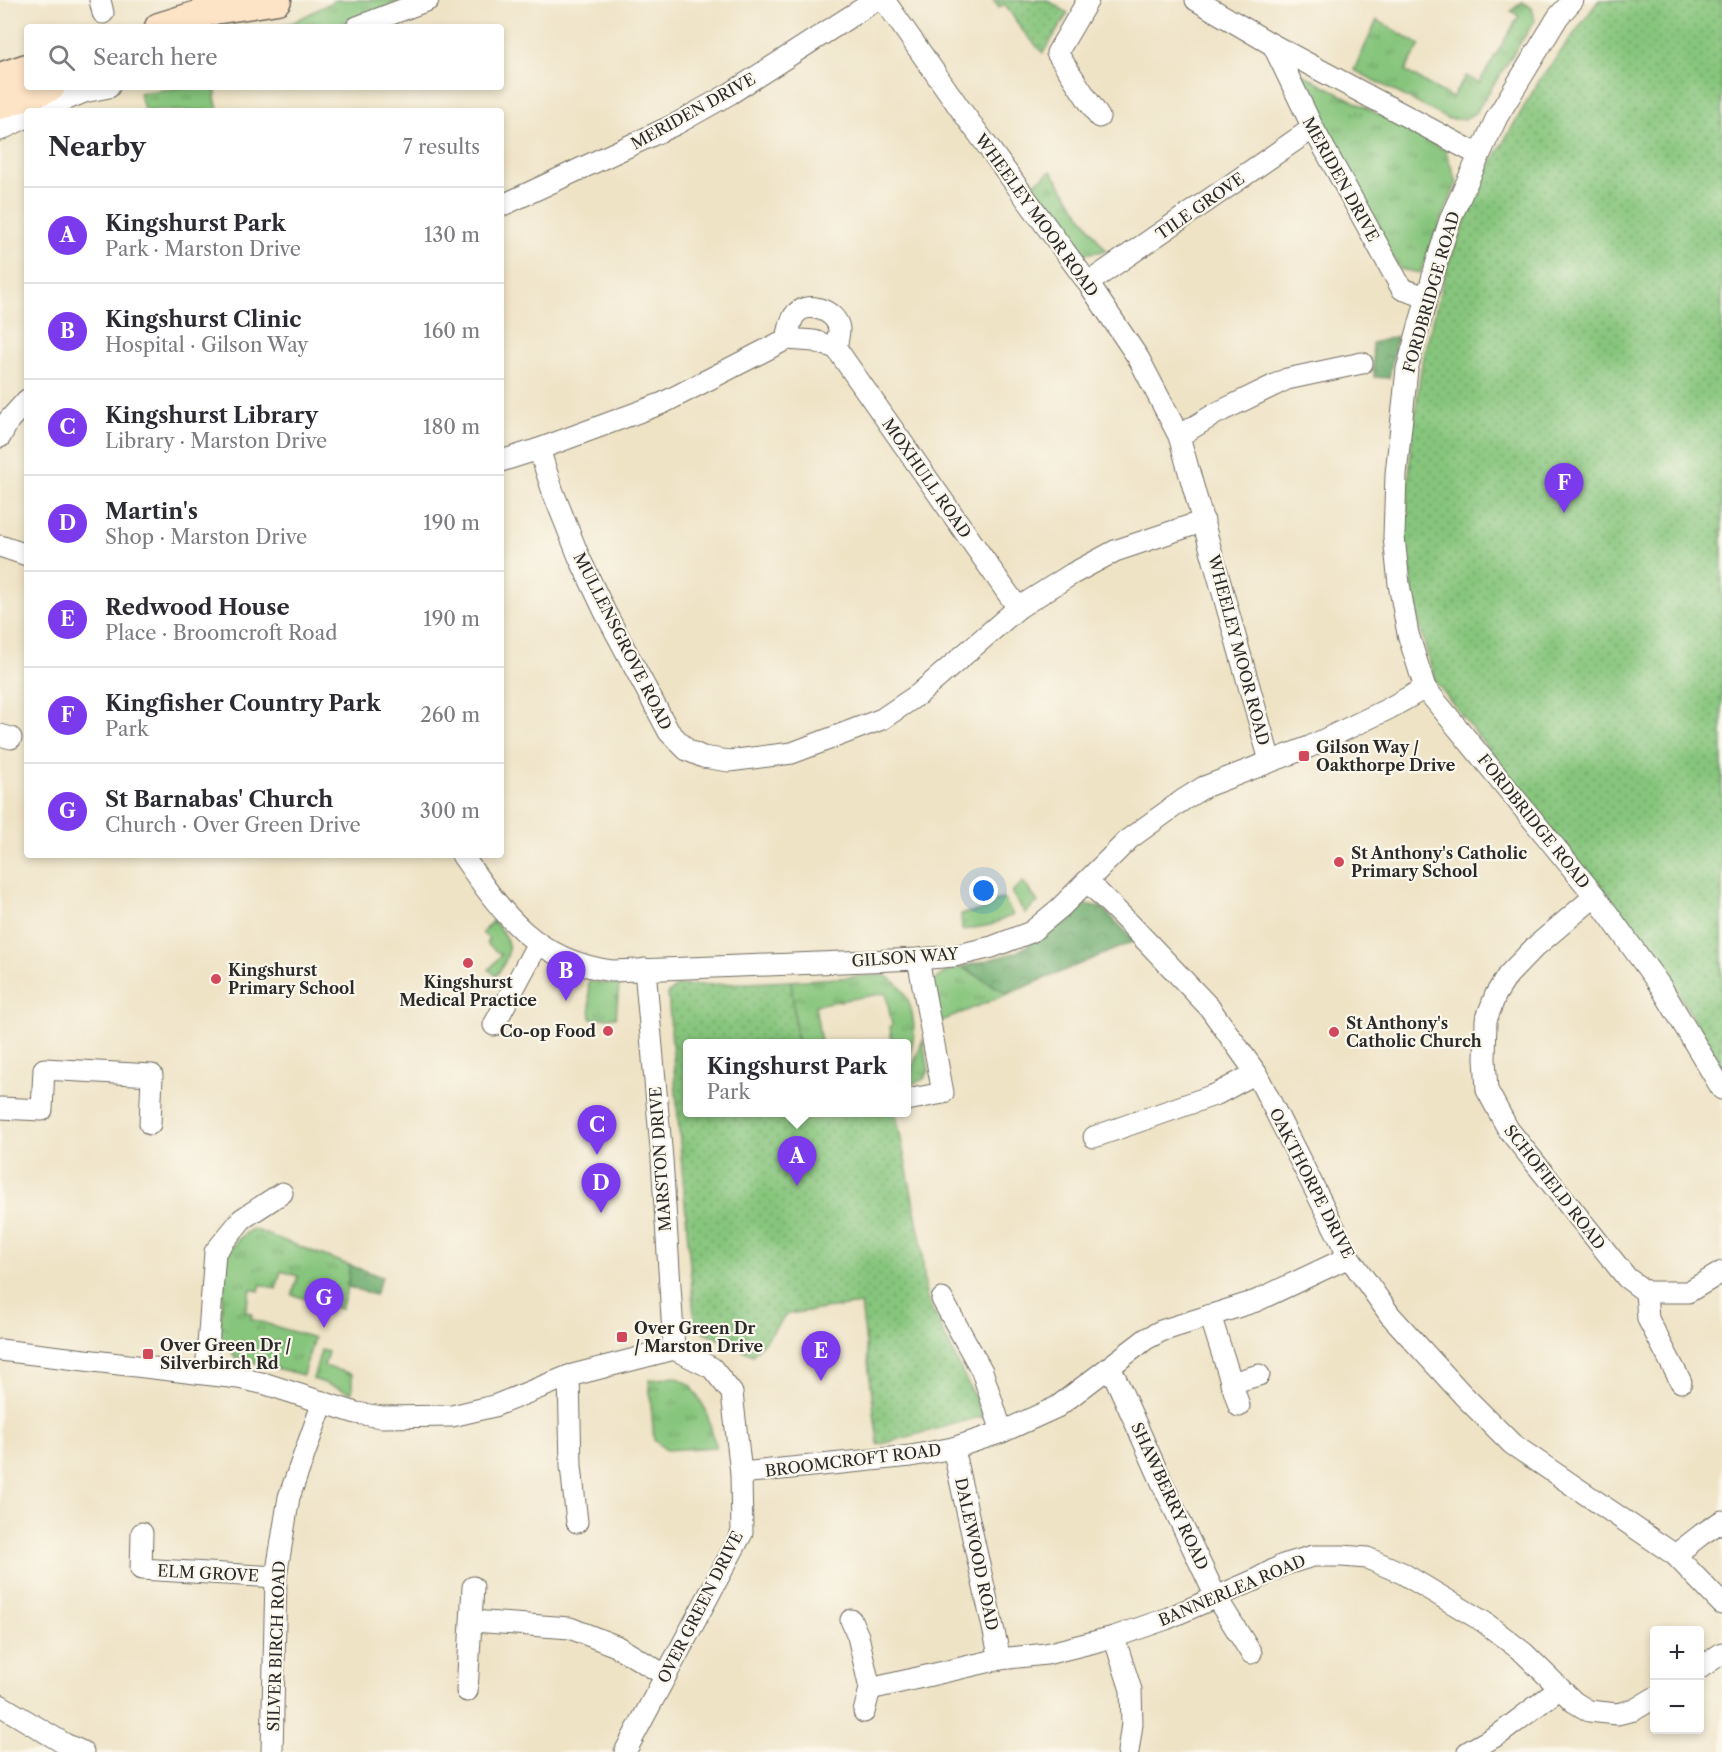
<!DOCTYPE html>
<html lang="en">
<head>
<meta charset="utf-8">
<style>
  body { margin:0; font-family:"Libre Caslon Text",serif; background:#f2f2f3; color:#2b2b33 }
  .controls { position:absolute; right:18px; bottom:18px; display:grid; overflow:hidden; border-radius:6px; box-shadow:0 3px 9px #0003 }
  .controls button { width:54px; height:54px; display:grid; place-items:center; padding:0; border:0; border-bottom:2px solid #e1e1e2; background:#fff; color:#2b2b33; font:30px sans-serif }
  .you { position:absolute; left:984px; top:891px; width:21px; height:21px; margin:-15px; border:4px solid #fff; border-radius:50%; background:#1a73e8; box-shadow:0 0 0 9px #1a73e833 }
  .badge { display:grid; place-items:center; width:39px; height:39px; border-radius:50%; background:#7c3aed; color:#fff; font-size:20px; font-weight:700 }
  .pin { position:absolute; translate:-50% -50px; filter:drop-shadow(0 2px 3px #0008) }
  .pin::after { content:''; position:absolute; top:32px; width:21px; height:18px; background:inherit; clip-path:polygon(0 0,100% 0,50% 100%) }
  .popup { position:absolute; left:683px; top:1039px; width:228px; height:78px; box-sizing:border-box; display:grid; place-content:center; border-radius:6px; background:#fff; filter:drop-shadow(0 2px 4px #0005); font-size:20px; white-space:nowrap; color:#7c7c81 }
  .popup b { font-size:22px; color:#2b2b33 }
  .popup::after { content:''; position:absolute; left:50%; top:100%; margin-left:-12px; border:12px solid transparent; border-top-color:#fff }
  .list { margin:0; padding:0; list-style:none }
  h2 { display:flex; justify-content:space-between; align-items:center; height:78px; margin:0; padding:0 24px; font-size:26px }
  h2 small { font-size:20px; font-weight:400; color:#7c7c81 }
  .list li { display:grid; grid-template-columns:39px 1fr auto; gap:18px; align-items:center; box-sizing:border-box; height:96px; padding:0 24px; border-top:2px solid #e1e1e2 }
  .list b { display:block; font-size:22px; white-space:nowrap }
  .list p { margin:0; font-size:20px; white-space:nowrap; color:#7c7c81 }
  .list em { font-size:20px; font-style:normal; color:#7c7c81 }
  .icon { flex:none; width:33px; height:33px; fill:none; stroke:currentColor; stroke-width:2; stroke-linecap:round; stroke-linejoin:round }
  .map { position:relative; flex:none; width:1722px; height:1752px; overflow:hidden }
  .search { position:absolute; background:#fff; box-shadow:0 3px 9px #0003; left:24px; top:24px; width:480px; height:66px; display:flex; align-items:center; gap:15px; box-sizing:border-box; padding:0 21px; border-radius:6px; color:#7c7c81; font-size:22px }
  .panel { position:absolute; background:#fff; box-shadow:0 3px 9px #0003; left:24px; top:108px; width:480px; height:750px; border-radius:6px }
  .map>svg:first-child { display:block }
  .grass { fill:url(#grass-tufts); stroke:#587854; stroke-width:1.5 }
  .forest { fill:url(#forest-crowns); stroke:#4c6a4c; stroke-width:1.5 }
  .park { fill:url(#park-dots); stroke:#587854; stroke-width:1.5 }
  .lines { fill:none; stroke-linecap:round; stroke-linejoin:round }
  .street-casing { stroke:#706b61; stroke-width:23 }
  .secondary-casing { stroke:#706b61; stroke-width:31 }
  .street { stroke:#fff; stroke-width:21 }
  .secondary { stroke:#fee4c6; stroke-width:28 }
  .poi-dot { fill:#d1495b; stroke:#fbf7ec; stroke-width:2 }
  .labels { text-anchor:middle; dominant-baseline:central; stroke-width:4.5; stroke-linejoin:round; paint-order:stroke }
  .street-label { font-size:16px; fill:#2b2b2b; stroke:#fbf7ec }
  .poi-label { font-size:16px; font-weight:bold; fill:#2b2b2b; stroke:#fbf7ec; text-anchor:start }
</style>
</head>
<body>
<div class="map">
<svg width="1722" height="1752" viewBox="0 0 1722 1752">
  <defs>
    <pattern id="grass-tufts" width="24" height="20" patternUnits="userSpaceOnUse" patternTransform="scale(1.5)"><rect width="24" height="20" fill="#86c57c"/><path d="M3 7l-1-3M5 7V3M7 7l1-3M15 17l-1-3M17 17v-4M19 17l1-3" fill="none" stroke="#6ea066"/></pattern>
    <pattern id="forest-crowns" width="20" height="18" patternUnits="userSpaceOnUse" patternTransform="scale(1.5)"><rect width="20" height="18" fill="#6caa6c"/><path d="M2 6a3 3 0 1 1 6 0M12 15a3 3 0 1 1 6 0" fill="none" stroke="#598b59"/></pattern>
    <pattern id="park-dots" width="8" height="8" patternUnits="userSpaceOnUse" patternTransform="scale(1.5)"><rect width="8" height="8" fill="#86c57c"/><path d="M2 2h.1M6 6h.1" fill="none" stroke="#6ea066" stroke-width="1.8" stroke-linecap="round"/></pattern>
  </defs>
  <rect width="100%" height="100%" fill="#fbf7ec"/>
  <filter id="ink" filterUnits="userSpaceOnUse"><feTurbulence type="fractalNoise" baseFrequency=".0167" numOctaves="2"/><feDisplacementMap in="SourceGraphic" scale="12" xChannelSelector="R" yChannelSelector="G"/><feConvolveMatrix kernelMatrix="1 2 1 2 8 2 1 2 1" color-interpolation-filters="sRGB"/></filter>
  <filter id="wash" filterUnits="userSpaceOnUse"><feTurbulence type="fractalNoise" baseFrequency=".008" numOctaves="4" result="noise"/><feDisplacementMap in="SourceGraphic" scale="24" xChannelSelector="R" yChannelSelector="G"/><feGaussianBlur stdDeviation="1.35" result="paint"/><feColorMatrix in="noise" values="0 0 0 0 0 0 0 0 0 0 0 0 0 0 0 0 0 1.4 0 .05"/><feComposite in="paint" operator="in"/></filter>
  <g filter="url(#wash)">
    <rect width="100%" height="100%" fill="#efe3c6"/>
    <!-- grass -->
    <g class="grass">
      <polygon points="336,0 404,0 332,27 275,27 294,22"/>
      <polygon points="1522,2 1532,8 1535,20 1476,112 1465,119 1448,119 1354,70 1377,20 1420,45 1405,71 1452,98 1466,76 1479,83 1519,16 1511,11"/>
      <polygon points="1297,71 1445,150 1457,182 1420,273 1400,269 1322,133"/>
      <polygon points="185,87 217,87 215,97 218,111 145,111 139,93"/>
      <polygon points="1051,171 1106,251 1082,254 1034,184"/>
      <polygon points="1023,882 1038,902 1025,913 1012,894 1013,891"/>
      <polygon points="1004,899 1013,915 991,925 962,930 961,914 985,910 997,900"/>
      <path d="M 493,920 C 512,943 514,951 496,976 L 489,970 L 501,955 L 486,943 L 489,939 L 482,933 Z"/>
      <path d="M 962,967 L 1008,994 L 939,1022 C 930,990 924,976 962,967 Z"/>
      <path d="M 884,975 C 907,985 914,1010 914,1034 C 913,1043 909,1053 907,1061 L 906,1044 L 892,1043 L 890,1027 L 892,1025 L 886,993 L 815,1005 L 821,1043 L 797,1043 L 791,981 Z"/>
      <polygon points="588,981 619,985 616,1017 591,1019"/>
      <polygon points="923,1040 929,1071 924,1079 907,1086 907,1081"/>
      <path d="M 253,1229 L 349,1265 L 348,1287 L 341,1309 L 292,1295 L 298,1276 L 281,1271 L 276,1289 L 261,1284 L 259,1291 L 251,1289 L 245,1311 L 252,1314 L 251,1319 L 314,1338 L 303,1375 L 236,1358 L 220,1335 L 225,1261 C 231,1247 240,1235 253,1229 Z"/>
      <polygon points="321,1350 328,1352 324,1366 352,1374 352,1393 313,1379"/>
      <polygon points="676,1377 691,1385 706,1410 716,1447 666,1450 654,1440 649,1380"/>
    </g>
    <!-- forest -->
    <g class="forest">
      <polygon points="1397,336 1389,378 1374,377 1372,343"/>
      <polygon points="1085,904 1101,907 1135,941 1008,994 962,967 1017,952 1059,926"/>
      <polygon points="349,1265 382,1277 375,1295 348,1287"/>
    </g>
    <!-- park -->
    <g class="park">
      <polygon points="993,0 1047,0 1068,13 1043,53 1022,30 1005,4 999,8"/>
      <polygon points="1599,0 1722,0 1722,1070 1668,975 1574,859 1435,681 1416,614 1405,535 1412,434 1423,356 1448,264 1485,174 1539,81"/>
      <polygon points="791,981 797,1043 688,1044 688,1112 896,1113 921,1241 926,1296 983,1416 878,1445 861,1304 787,1314 753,1355 695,1328 668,993 678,986"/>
    </g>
  </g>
  <g filter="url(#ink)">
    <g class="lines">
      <!-- street casing -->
      <g class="street-casing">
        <g id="street">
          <polyline points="100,0 103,13"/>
          <polyline points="884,0 961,110 1088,283 1139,359 1179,436 1270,761"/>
          <polyline points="1088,0 1057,53 1099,117"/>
          <polyline points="1196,0 1273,45 1479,155"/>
          <polyline points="1573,0 1558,17 1497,117 1451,217 1438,258 1407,369 1396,474 1394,537 1399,584 1408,634 1425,688 1595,896 1661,987 1722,1089"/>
          <polyline points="357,27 428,0"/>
          <polyline points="1273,45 1313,128 1402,289 1426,297"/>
          <polyline points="38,111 84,92 109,87"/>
          <polyline points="0,130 27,117"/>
          <polyline points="501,206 676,124 731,93 876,0"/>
          <polyline points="1088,283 1313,128"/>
          <path d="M 787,339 C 789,331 790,322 794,316 C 805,299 837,310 839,329 C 839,335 837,342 836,348"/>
          <polyline points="1179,436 1215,414 1287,379 1362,363"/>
          <polyline points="0,437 9,420 27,400"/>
          <polyline points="539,449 553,492 579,557 605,612 669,732 687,750 703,757 729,761 792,753 882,719 919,694 1018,608 1072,574 1115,551 1204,521"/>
          <polyline points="501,461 539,449 663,403 787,339 814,341 836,348 1018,608"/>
          <polyline points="0,546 27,555"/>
          <polyline points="0,735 11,738"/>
          <path d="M 462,855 C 503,914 535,961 612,971 L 918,959 L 954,956 L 992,947 L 1031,932 L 1060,908 L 1129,839 L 1183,800 L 1204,787 L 1309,747 L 1388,709 L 1425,688"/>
          <polyline points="1087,881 1130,924 1209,1007 1256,1073 1349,1257 1390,1315 1463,1395 1512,1444 1675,1555 1722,1604"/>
          <polyline points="1595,896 1535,947 1508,975 1496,994 1486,1020 1485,1059 1487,1090 1508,1129 1627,1278 1646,1292 1688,1292 1722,1272"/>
          <polyline points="645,969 662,1159 674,1349"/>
          <polyline points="494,1025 537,945"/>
          <polyline points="907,1100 943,1093 918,959"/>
          <polyline points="0,1108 42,1110 44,1069 152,1075 150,1124"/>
          <polyline points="1094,1137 1217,1094 1256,1073"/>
          <polyline points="1646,1292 1648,1319 1681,1382"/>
          <polyline points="942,1299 982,1371 1002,1432"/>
          <polyline points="1210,1315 1239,1406"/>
          <polyline points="0,1350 238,1378 266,1384 356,1413 382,1417 452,1416 494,1406 569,1376 674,1349 712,1368 732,1393 741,1473 742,1533 625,1752"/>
          <polyline points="1111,1368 1164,1487 1216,1597 1251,1653"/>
          <polyline points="206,1373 215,1252 242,1219 282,1193"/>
          <polyline points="569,1376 571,1466 577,1522"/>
          <polyline points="1231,1383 1259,1375"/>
          <polyline points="953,1448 1000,1659"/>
          <polyline points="741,1473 911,1456 953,1448 1002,1432 1057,1407 1146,1339 1161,1331 1256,1301 1349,1257"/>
          <polyline points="142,1533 141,1569 276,1577"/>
          <polyline points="1675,1555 1702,1534 1722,1521"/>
          <polyline points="851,1620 858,1636 870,1689 1000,1659 1046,1654 1114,1637 1166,1619 1255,1580 1283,1565 1313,1556 1342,1556 1367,1558 1402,1573 1484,1622 1524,1653 1574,1702 1589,1711 1617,1714 1634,1710 1654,1698"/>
          <polyline points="473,1621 570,1628 616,1646 665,1675"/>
          <polyline points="1114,1637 1131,1690 1132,1724 1128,1752"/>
          <polyline points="1700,1668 1722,1653"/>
          <polyline points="467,1691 473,1587"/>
          <polyline points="0,1705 65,1744 83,1752"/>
          <polyline points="864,1712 870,1689"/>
          <polyline points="272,1752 276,1577 289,1497 323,1402"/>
          <polyline points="1468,1752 1501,1733 1559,1689"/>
        </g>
      </g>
      <!-- secondary casing -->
      <g class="secondary-casing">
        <g id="secondary">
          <polyline points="159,27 214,10 277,0"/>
          <polyline points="0,77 27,68"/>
          <polyline points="0,105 51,87"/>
        </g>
      </g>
      <!-- street -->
      <use href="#street" class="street"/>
      <!-- secondary -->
      <use href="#secondary" class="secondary"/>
    </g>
  </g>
  <!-- markers -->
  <g class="poi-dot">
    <rect x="1298" y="750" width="12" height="12" rx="3"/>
    <circle cx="1339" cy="862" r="6"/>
    <circle cx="468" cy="963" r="6"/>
    <circle cx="216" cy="979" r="6"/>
    <circle cx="608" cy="1031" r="6"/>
    <circle cx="1334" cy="1032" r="6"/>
    <rect x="616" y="1331" width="12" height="12" rx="3"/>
    <rect x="142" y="1348" width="12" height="12" rx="3"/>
  </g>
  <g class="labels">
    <!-- street labels -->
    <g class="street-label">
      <text transform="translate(693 111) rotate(-29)">MERIDEN DRIVE</text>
      <text transform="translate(1341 179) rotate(61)">MERIDEN DRIVE</text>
      <text transform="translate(1200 206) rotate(-35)">TILE GROVE</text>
      <text transform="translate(1037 215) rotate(54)">WHEELEY MOOR ROAD</text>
      <text transform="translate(1431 292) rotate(-74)">FORDBRIDGE ROAD</text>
      <text transform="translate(927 478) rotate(55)">MOXHULL ROAD</text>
      <text transform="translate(623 641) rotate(63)">MULLENSGROVE ROAD</text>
      <text transform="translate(1239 650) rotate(75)">WHEELEY MOOR ROAD</text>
      <text transform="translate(1534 821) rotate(51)">FORDBRIDGE ROAD</text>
      <text transform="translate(905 957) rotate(-4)">GILSON WAY</text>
      <text transform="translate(660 1159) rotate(-94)">MARSTON DRIVE</text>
      <text transform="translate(1312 1183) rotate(63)">OAKTHORPE DRIVE</text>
      <text transform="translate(1555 1187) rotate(52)">SCHOFIELD ROAD</text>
      <text transform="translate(853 1460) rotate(-7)">BROOMCROFT ROAD</text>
      <text transform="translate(1170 1496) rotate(65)">SHAWBERRY ROAD</text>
      <text transform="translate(977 1554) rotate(78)">DALEWOOD ROAD</text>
      <text transform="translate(208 1573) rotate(3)">ELM GROVE</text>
      <text transform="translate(1232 1590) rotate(-23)">BANNERLEA ROAD</text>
      <text transform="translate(700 1607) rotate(-63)">OVER GREEN DRIVE</text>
      <text transform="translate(276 1646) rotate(-88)">SILVER BIRCH ROAD</text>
    </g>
    <!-- poi labels -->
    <g class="poi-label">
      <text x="1316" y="747">Gilson Way /<tspan x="1316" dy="18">Oakthorpe Drive</tspan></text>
      <text x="1351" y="853">St Anthony's Catholic<tspan x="1351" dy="18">Primary School</tspan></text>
      <text x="228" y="970">Kingshurst<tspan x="228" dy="18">Primary School</tspan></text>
      <text x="468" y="982" text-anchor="middle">Kingshurst<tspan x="468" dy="18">Medical Practice</tspan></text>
      <text x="1346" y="1023">St Anthony's<tspan x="1346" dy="18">Catholic Church</tspan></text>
      <text x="596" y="1031" text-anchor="end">Co-op Food</text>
      <text x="634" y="1328">Over Green Dr<tspan x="634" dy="18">/ Marston Drive</tspan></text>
      <text x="160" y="1345">Over Green Dr /<tspan x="160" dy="18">Silverbirch Rd</tspan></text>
    </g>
  </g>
</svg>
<div class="controls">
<button>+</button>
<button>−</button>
</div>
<div class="you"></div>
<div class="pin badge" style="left:797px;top:1186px">A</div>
<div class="popup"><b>Kingshurst Park</b>Park</div>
<div class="pin badge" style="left:566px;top:1001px">B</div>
<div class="pin badge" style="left:597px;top:1155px">C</div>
<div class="pin badge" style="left:601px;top:1213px">D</div>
<div class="pin badge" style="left:821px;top:1381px">E</div>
<div class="pin badge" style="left:1564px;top:513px">F</div>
<div class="pin badge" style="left:324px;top:1328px">G</div>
<div class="search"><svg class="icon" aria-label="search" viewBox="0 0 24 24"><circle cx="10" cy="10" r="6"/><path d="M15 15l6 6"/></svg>Search here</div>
<section class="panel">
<h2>Nearby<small>7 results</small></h2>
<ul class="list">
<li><span class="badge">A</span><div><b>Kingshurst Park</b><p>Park · Marston Drive</p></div><em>130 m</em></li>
<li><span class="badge">B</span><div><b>Kingshurst Clinic</b><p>Hospital · Gilson Way</p></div><em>160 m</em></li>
<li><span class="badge">C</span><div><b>Kingshurst Library</b><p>Library · Marston Drive</p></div><em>180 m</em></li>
<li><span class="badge">D</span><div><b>Martin's</b><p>Shop · Marston Drive</p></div><em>190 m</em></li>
<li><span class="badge">E</span><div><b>Redwood House</b><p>Place · Broomcroft Road</p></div><em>190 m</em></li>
<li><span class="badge">F</span><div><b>Kingfisher Country Park</b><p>Park</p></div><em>260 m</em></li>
<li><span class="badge">G</span><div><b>St Barnabas' Church</b><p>Church · Over Green Drive</p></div><em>300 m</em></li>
</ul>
</section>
</div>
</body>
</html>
